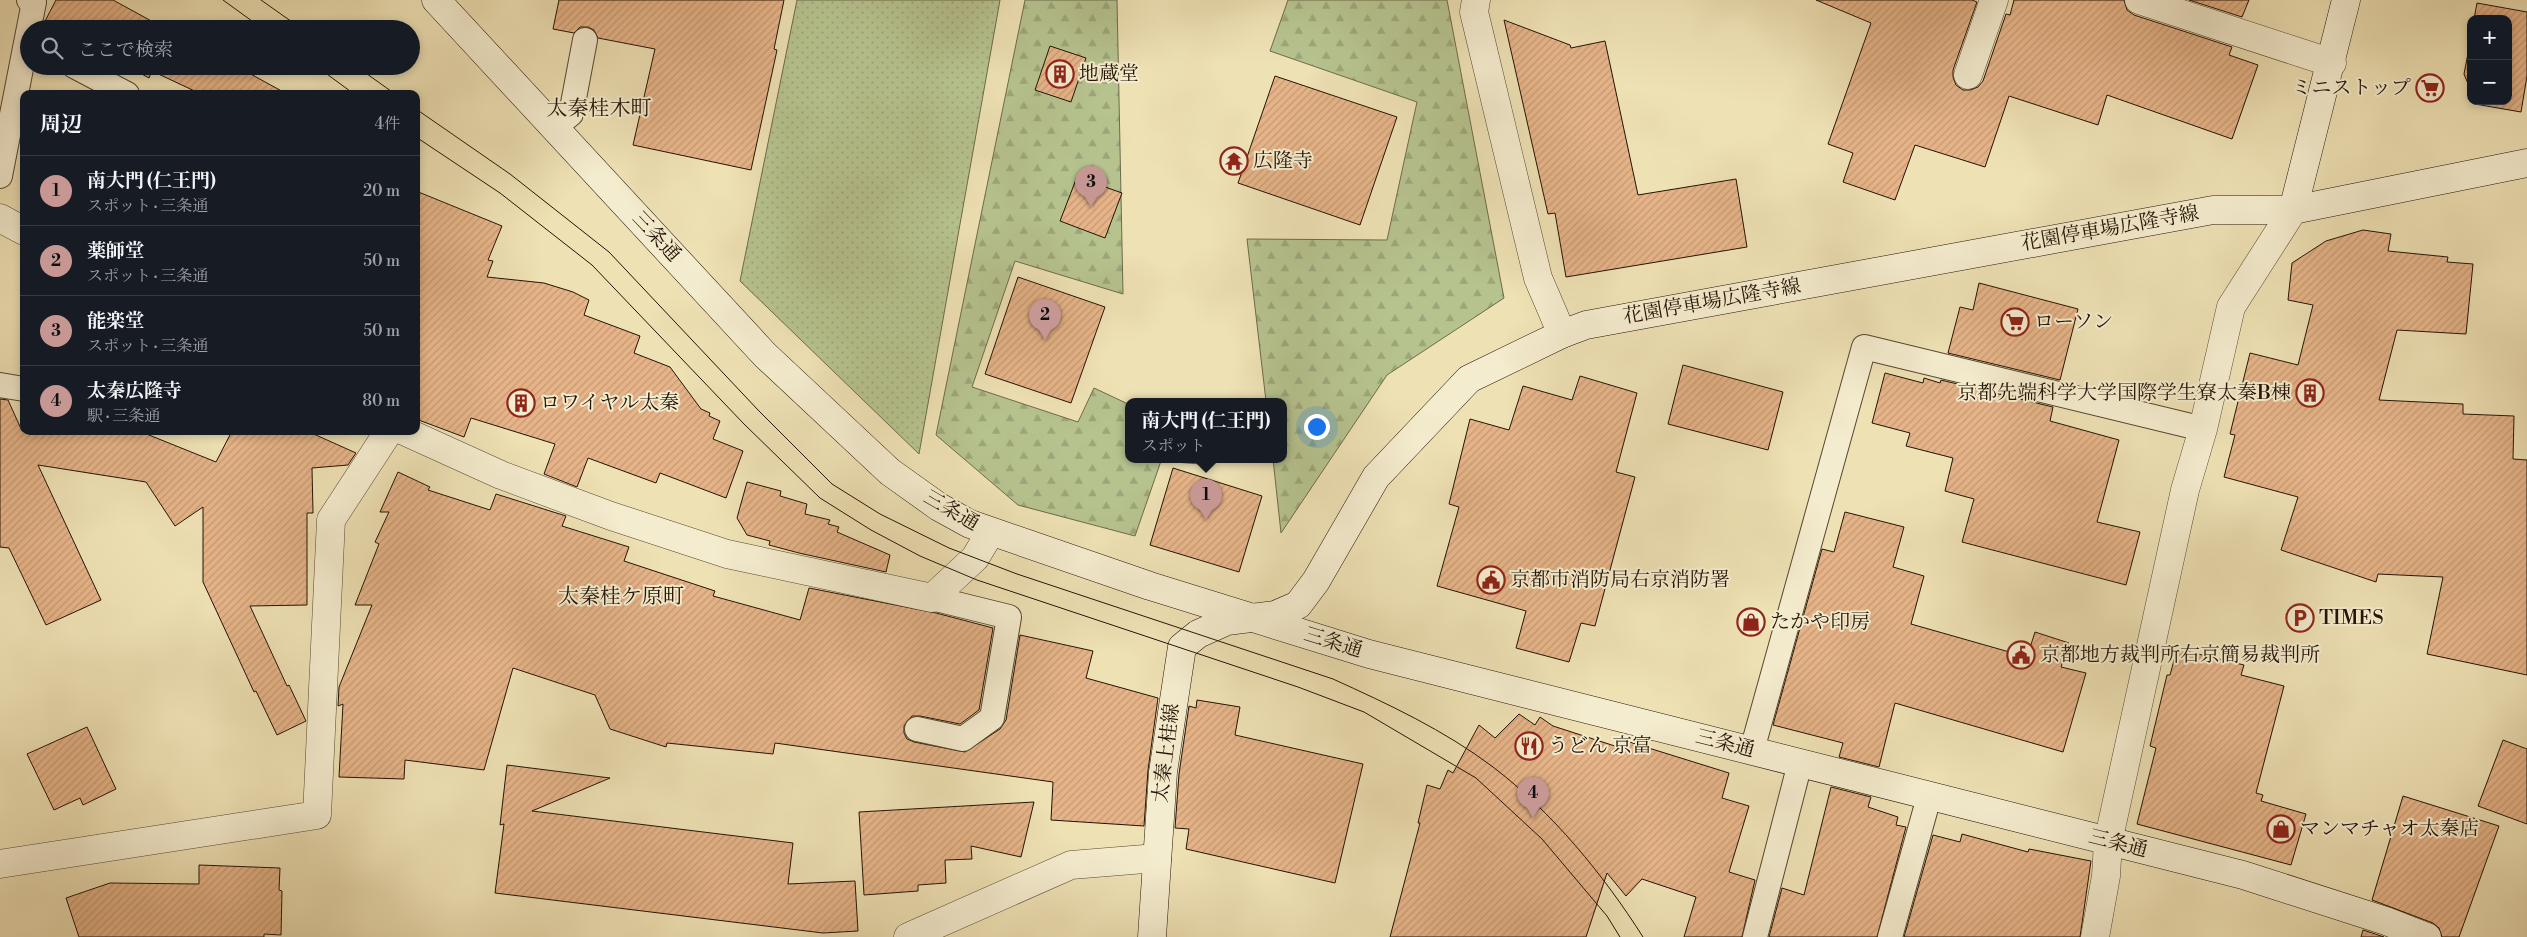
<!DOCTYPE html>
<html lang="ja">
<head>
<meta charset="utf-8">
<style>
  body { margin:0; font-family:"Libre Bodoni","Noto Serif JP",serif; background:#242831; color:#f1f3f6 }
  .controls { position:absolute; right:15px; top:15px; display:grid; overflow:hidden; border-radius:10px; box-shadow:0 2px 8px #0003 }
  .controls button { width:45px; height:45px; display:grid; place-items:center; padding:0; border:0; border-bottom:1px solid #363941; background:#171b24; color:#f1f3f6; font:25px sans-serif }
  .you { position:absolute; left:1316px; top:426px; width:18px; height:18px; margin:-12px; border:4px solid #fff; border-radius:50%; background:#1a73e8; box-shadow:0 0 0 8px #1a73e833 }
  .badge { display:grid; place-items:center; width:32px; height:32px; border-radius:50%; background:#c59692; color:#111; font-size:16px; font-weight:700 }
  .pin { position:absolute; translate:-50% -41px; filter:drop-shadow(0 1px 2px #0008) }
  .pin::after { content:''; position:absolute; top:26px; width:18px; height:15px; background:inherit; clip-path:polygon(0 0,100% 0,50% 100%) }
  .popup { position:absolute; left:1125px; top:398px; width:162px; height:65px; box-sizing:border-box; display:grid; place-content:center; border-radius:10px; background:#171b24; filter:drop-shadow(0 1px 4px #0005); font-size:16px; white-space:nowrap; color:#9ea1a6 }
  .popup b { font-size:19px; color:#f1f3f6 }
  .popup::after { content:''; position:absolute; left:50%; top:100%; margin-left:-10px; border:10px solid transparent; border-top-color:#171b24 }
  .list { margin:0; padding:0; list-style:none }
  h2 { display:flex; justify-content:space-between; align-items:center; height:65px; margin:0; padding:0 20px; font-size:21px }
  h2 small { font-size:16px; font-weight:400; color:#9ea1a6 }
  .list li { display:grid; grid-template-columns:32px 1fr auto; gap:15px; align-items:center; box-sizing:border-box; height:70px; padding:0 20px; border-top:1px solid #363941 }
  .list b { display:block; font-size:19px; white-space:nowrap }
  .list p { margin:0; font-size:16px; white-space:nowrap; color:#9ea1a6 }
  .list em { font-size:16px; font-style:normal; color:#9ea1a6 }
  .icon { flex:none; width:28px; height:28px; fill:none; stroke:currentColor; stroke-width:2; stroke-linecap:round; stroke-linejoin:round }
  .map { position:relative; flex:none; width:2527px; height:937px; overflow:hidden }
  .search { position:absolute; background:#171b24; box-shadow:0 2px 8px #0003; left:20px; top:20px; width:400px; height:55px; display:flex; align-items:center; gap:12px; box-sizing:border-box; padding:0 18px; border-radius:28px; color:#9ea1a6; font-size:19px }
  .panel { position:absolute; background:#171b24; box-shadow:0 2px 8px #0003; left:20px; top:90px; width:400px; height:345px; border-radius:10px }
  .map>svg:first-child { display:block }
  .grass { fill:url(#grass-dots); stroke:#6d6a4a }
  .forest { fill:url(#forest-firs); stroke:#6d6a4a }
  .building { fill:url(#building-hatch); stroke:#241205 }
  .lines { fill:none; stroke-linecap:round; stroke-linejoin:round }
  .lane-casing { stroke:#564631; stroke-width:26 }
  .street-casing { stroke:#564631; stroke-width:29 }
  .secondary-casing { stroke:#241205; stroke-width:29 }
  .lane { stroke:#f4ecce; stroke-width:24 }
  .street { stroke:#f4ecce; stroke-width:28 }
  .secondary { stroke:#f4ecce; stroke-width:28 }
  .tram { stroke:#241205; stroke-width:1 }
  .labels { text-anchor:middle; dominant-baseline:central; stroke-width:4; stroke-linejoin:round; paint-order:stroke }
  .poi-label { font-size:20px; fill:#241205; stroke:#f4ecce; text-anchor:start }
  .street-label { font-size:20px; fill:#241205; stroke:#f4ecce }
  .neighbourhood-label { font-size:21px; fill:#241205; stroke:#f4ecce }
</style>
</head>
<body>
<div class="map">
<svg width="2527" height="937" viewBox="0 0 2527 937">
  <defs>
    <pattern id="grass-dots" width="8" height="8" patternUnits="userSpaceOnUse" patternTransform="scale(1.25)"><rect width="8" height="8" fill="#b6c38f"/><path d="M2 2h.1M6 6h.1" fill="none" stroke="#9ca67a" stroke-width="1.8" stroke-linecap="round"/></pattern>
    <pattern id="forest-firs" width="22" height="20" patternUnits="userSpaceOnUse" patternTransform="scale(1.25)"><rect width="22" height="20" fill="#b6c38f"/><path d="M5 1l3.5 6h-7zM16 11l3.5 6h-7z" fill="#9ca67a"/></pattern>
    <pattern id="building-hatch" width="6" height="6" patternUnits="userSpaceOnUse" patternTransform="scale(1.25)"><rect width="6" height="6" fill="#e6b488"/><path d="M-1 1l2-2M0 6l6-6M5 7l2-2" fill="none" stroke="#c59a74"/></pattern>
  </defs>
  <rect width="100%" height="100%" fill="#eee1b4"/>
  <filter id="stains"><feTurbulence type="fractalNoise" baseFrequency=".004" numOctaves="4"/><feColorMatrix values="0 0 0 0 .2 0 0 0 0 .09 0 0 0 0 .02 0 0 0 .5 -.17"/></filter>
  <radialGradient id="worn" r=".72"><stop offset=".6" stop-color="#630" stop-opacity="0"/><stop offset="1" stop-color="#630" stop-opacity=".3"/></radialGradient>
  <!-- grass -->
  <polygon class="grass" points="797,0 1000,0 919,454 740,281"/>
  <!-- forest -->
  <g class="forest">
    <polygon points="1025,0 1117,0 1123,294 1015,261 972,387 1078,422 1094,388 1128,404 1128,459 1200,459 1201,464 1161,461 1135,536 1018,505 936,435"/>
    <polygon points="1288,0 1447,0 1504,298 1387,375 1281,533 1273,459 1284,459 1284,401 1266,401 1247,239 1387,240 1417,102 1270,51"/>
  </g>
  <!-- building -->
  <g class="building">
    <polygon points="56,0 113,0 166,29 54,29 44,23"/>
    <polygon points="559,0 784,0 774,49 777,50 751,170 633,145 655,49 598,38 594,30 588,27 580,27 574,33 553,29"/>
    <polygon points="1816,0 1972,0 1977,2 1953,70 1953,77 1956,85 1963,90 1970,90 1978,87 1983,81 2006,14 2010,15 2014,0 2124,0 2127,10 2134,15 2232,47 2229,55 2258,65 2232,139 2107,95 2098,125 2009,96 1985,167 1915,145 1895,200 1843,182 1853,153 1828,144 1871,23"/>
    <polygon points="2189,0 2249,0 2242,17"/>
    <polygon points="2477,3 2527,12 2527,76 2521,112 2475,104 2474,101 2508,101 2508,19 2474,19"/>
    <polygon points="1504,20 1570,45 1571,48 1605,41 1638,195 1736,179 1747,247 1566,277 1555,213 1548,214"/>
    <polygon points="2471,38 2471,91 2464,74"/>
    <polygon points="1050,46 1086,58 1071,102 1035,90"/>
    <polygon points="127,66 236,66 287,94 201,94 152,71 149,78"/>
    <polygon points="1275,76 1397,117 1360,225 1238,183"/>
    <polygon points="1077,177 1122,193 1105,238 1060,221"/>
    <polygon points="416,191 502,226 488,260 493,261 487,277 544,283 573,292 589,300 584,315 640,336 634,353 670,367 701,409 710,413 709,416 720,421 713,439 743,451 726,498 660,473 656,483 588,458 577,487 544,474 555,444 471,418 464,437 416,419"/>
    <polygon points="2363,230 2391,234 2388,251 2448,257 2447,262 2473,264 2466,334 2397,330 2379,400 2463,404 2463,414 2514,416 2513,459 2527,460 2527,675 2427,654 2443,577 2378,574 2376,582 2281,550 2298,497 2224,477 2235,435 2230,434 2250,353 2298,365 2313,305 2288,300 2292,263 2326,241"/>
    <polygon points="1018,277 1105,307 1071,403 985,374"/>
    <polygon points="1979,283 2078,309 2060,380 1948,353 1960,307 1973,310"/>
    <polygon points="1683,365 1783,392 1768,450 1668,424"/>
    <polygon points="1885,373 1923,383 1924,378 1940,383 1941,380 2053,407 2050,421 2119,440 2097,522 2140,532 2126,585 1962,542 1974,499 1945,491 1953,458 1906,446 1910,433 1872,423"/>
    <polygon points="1580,376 1637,393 1616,472 1635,477 1595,626 1581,623 1569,662 1516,648 1526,611 1437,586 1459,507 1449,504 1470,419 1509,430 1523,386 1572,400"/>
    <polygon points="0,399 8,400 22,431 139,431 216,462 232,431 307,431 356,453 348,465 312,468 313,513 307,513 307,605 250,606 287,686 289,685 306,721 277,735 256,691 254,692 203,582 203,507 175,526 146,482 38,465 101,600 46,625 9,548 0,547"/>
    <polygon points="1173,468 1262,496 1239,572 1150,545"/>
    <polygon points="398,472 430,487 428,490 490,510 496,494 566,516 562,526 629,547 624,561 715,591 713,596 753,607 800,620 809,588 936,613 993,628 979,710 960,724 920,716 912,716 904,726 904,733 907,739 914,742 965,752 1000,729 1006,720 1020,635 1093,651 1086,678 1158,698 1148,770 1144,826 1051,820 1053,782 775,743 773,754 667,743 666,747 610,729 595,695 513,668 484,770 405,760 404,779 339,777 343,704 338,706 339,687 372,605 355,605 379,544 375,542 389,512 380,512"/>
    <polygon points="747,482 781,491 780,496 807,504 805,514 830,520 828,524 839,527 837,532 890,555 886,572 799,553 769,545 770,541 747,535 737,518"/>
    <polygon points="1845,512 1904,527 1893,567 1924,576 1911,624 2027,657 2035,632 2069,643 2061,667 2086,673 2063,752 1895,703 1879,767 1839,757 1843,743 1773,725 1822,549 1834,552"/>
    <polygon points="2177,649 2244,665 2241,675 2284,686 2256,793 2263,795 2261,801 2306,814 2291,865 2137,824 2156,748 2150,746 2167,675 2170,675"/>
    <polygon points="1197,700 1240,707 1235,735 1363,764 1335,883 1186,849 1189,829 1175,828 1179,774 1189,706 1196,708"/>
    <polygon points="1519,714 1535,725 1540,717 1553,726 1621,748 1623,740 1729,773 1722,798 1749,806 1729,872 1755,880 1742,937 1684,937 1696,897 1642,879 1626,896 1607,873 1586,937 1390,937 1420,823 1418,823 1427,785 1440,789 1448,770 1453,773 1479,725 1495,738"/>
    <polygon points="87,727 116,789 83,805 80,798 54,810 27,754"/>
    <polygon points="2503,740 2527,749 2527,824 2478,806"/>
    <polygon points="507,765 610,778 532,811 793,843 788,884 855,881 858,931 823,933 495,893 504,824 500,825"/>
    <polygon points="1831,787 1871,797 1868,807 1898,817 1896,825 1906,827 1877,937 1769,937 1782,888 1804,895"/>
    <polygon points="2403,796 2499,826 2459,937 2442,937 2439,928 2433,923 2372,900"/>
    <polygon points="1034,802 1021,857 971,846 972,859 945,860 946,883 918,885 918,891 864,895 859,812"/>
    <polygon points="1962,834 2028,852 2029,849 2091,861 2080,937 1904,937 1933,835 1960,842"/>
    <polygon points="199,865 280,868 279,890 282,891 281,935 264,934 264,937 79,937 66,898 110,883 199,884"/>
    <polygon points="2363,930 2384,937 2361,937"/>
  </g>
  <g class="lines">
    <!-- lane casing -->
    <g class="lane-casing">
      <g id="lane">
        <polyline points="74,66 127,94"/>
        <polyline points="555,127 571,114 585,40"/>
        <polyline points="0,176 34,2 29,0"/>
        <polyline points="0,385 24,389"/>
        <polyline points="917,729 963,739 992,718 1009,617 932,598"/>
        <polyline points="1752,750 1864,347 2203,429"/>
        <polyline points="1755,937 1800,763"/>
        <polyline points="1890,937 1929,797"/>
      </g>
    </g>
    <!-- street casing -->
    <g class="street-casing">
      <g id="street">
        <polyline points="1476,0 1474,12 1538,278 1562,334"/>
        <polyline points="2139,0 2332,63"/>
        <polyline points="1968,75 1994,0"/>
        <polyline points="0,218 24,231"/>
        <polyline points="404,431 501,475 611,516 727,554 932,598 975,558 990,533"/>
        <polyline points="0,864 317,815 331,520 389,431"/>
        <polyline points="908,937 1071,865 1157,858"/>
        <polyline points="2095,937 2106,876 2108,842 2185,490 2203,429 2231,307 2293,210"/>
      </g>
    </g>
    <!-- secondary casing -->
    <g class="secondary-casing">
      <g id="secondary">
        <polyline points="436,0 765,355 890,472 939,507 970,524 1150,586 1369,654 2243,875 2386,921 2427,937"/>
        <polyline points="2293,210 2346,0"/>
        <polyline points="1152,937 1163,772 1182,647 1198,634 1227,621 1275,615 1298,605 1316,581 1376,477 1469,379 1562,334 1586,325 2213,210 2293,210 2527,163"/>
      </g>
    </g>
    <!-- lane -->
    <use href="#lane" class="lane"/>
    <!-- street -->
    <use href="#street" class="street"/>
    <!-- secondary -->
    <use href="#secondary" class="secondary"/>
    <!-- tram -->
    <g class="tram">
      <polyline points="223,0 263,29"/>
      <polyline points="261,0 302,29"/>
      <polyline points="316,66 354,94"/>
      <polyline points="356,66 395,94"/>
      <path d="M 416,109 L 510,174 L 609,252 L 759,411 L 832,484 L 880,514 L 949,548 L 1017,574 L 1333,679 C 1388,704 1444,730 1493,767 C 1552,812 1603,874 1643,937"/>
      <polyline points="416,137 500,193 592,265 744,424 820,498 871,530 920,556 977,580 1298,687 1364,712 1476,778 1542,839 1607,916 1620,937"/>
    </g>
  </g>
  <!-- icons -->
  <defs>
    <g id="building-ring" transform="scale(1.4375)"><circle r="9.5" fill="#f4ecce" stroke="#8f2418" stroke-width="1.5"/><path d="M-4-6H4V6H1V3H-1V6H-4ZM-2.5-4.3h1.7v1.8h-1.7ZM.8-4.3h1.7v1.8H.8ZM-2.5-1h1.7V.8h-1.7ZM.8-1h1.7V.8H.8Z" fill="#8f2418"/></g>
    <g id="supermarket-ring" transform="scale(1.4375)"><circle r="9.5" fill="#f4ecce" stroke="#8f2418" stroke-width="1.5"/><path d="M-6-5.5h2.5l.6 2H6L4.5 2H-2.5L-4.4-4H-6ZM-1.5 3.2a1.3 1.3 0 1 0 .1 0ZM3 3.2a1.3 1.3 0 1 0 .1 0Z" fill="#8f2418"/></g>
    <g id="temple-ring" transform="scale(1.4375)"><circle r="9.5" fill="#f4ecce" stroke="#8f2418" stroke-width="1.5"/><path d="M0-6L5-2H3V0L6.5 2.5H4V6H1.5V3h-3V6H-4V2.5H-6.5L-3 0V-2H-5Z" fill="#8f2418"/></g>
    <g id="civic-ring" transform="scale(1.4375)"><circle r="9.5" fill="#f4ecce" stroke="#8f2418" stroke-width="1.5"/><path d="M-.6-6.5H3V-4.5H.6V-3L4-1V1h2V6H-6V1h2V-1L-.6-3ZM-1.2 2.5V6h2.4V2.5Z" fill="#8f2418"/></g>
    <g id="parking-ring" transform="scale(1.4375)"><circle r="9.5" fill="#f4ecce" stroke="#8f2418" stroke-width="1.5"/><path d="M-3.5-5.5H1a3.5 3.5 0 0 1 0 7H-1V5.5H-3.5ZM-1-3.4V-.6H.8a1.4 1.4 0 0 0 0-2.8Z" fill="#8f2418"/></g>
    <g id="shop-ring" transform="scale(1.4375)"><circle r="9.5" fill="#f4ecce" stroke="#8f2418" stroke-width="1.5"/><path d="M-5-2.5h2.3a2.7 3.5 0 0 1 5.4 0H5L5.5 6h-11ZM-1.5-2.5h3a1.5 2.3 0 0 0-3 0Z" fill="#8f2418"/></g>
    <g id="restaurant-ring" transform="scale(1.4375)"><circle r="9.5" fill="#f4ecce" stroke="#8f2418" stroke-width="1.5"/><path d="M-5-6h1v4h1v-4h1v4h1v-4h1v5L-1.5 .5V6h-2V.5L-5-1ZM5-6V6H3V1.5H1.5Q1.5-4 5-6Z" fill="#8f2418"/></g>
  </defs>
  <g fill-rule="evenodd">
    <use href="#building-ring" x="1060" y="74"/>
    <use href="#supermarket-ring" x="2430" y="88"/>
    <use href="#temple-ring" x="1234" y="161"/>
    <use href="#supermarket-ring" x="2015" y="322"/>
    <use href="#building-ring" x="2310" y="393"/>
    <use href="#building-ring" x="521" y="403"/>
    <use href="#civic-ring" x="1491" y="580"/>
    <use href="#parking-ring" x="2300" y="618"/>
    <use href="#shop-ring" x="1751" y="622"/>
    <use href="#civic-ring" x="2021" y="655"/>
    <use href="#restaurant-ring" x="1529" y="746"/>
    <use href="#shop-ring" x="2281" y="829"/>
  </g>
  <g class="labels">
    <!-- poi labels -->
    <g class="poi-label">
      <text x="1079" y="74">地蔵堂</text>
      <text x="2411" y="88" text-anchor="end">ミニストップ</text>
      <text x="1253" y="161">広隆寺</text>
      <text x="2034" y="322">ローソン</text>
      <text x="2291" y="393" text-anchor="end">京都先端科学大学国際学生寮太秦B棟</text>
      <text x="540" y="403">ロワイヤル太秦</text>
      <text x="1510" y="580">京都市消防局右京消防署</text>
      <text x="2319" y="618">TIMES</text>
      <text x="1770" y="622">たかや印房</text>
      <text x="2040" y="655">京都地方裁判所右京簡易裁判所</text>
      <text x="1548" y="746">うどん 京富</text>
      <text x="2300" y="829">マンマチャオ太秦店</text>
    </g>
    <!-- street labels -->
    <g class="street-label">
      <text transform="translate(2110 229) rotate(-10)">花園停車場広隆寺線</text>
      <text transform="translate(656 237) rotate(47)">三条通</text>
      <text transform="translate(1712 302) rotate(-10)">花園停車場広隆寺線</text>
      <text transform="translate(951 511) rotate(30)">三条通</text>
      <text transform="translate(1333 643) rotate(17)">三条通</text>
      <text transform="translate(1725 744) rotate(14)">三条通</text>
      <text transform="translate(1167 753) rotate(-83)">太秦上桂線</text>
      <text transform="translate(2118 844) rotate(14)">三条通</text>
    </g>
    <!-- neighbourhood labels -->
    <g class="neighbourhood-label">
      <text x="599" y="109">太秦桂木町</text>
      <text x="621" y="597">太秦桂ケ原町</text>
    </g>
  </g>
  <rect width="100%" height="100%" filter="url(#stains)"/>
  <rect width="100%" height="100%" fill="url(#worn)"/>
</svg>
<div class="controls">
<button>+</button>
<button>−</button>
</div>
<div class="you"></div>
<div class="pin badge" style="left:1206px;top:520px">1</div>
<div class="popup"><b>南大門 (仁王門)</b>スポット</div>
<div class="pin badge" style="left:1045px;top:340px">2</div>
<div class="pin badge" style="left:1091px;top:207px">3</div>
<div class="pin badge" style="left:1533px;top:818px">4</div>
<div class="search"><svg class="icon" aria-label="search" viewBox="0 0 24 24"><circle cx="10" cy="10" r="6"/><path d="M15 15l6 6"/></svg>ここで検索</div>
<section class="panel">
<h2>周辺<small>4件</small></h2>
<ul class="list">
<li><span class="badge">1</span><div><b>南大門 (仁王門)</b><p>スポット · 三条通</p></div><em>20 m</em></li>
<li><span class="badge">2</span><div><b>薬師堂</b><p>スポット · 三条通</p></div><em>50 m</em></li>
<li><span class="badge">3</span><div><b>能楽堂</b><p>スポット · 三条通</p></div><em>50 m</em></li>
<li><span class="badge">4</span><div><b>太秦広隆寺</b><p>駅 · 三条通</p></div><em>80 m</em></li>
</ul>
</section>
</div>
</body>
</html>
